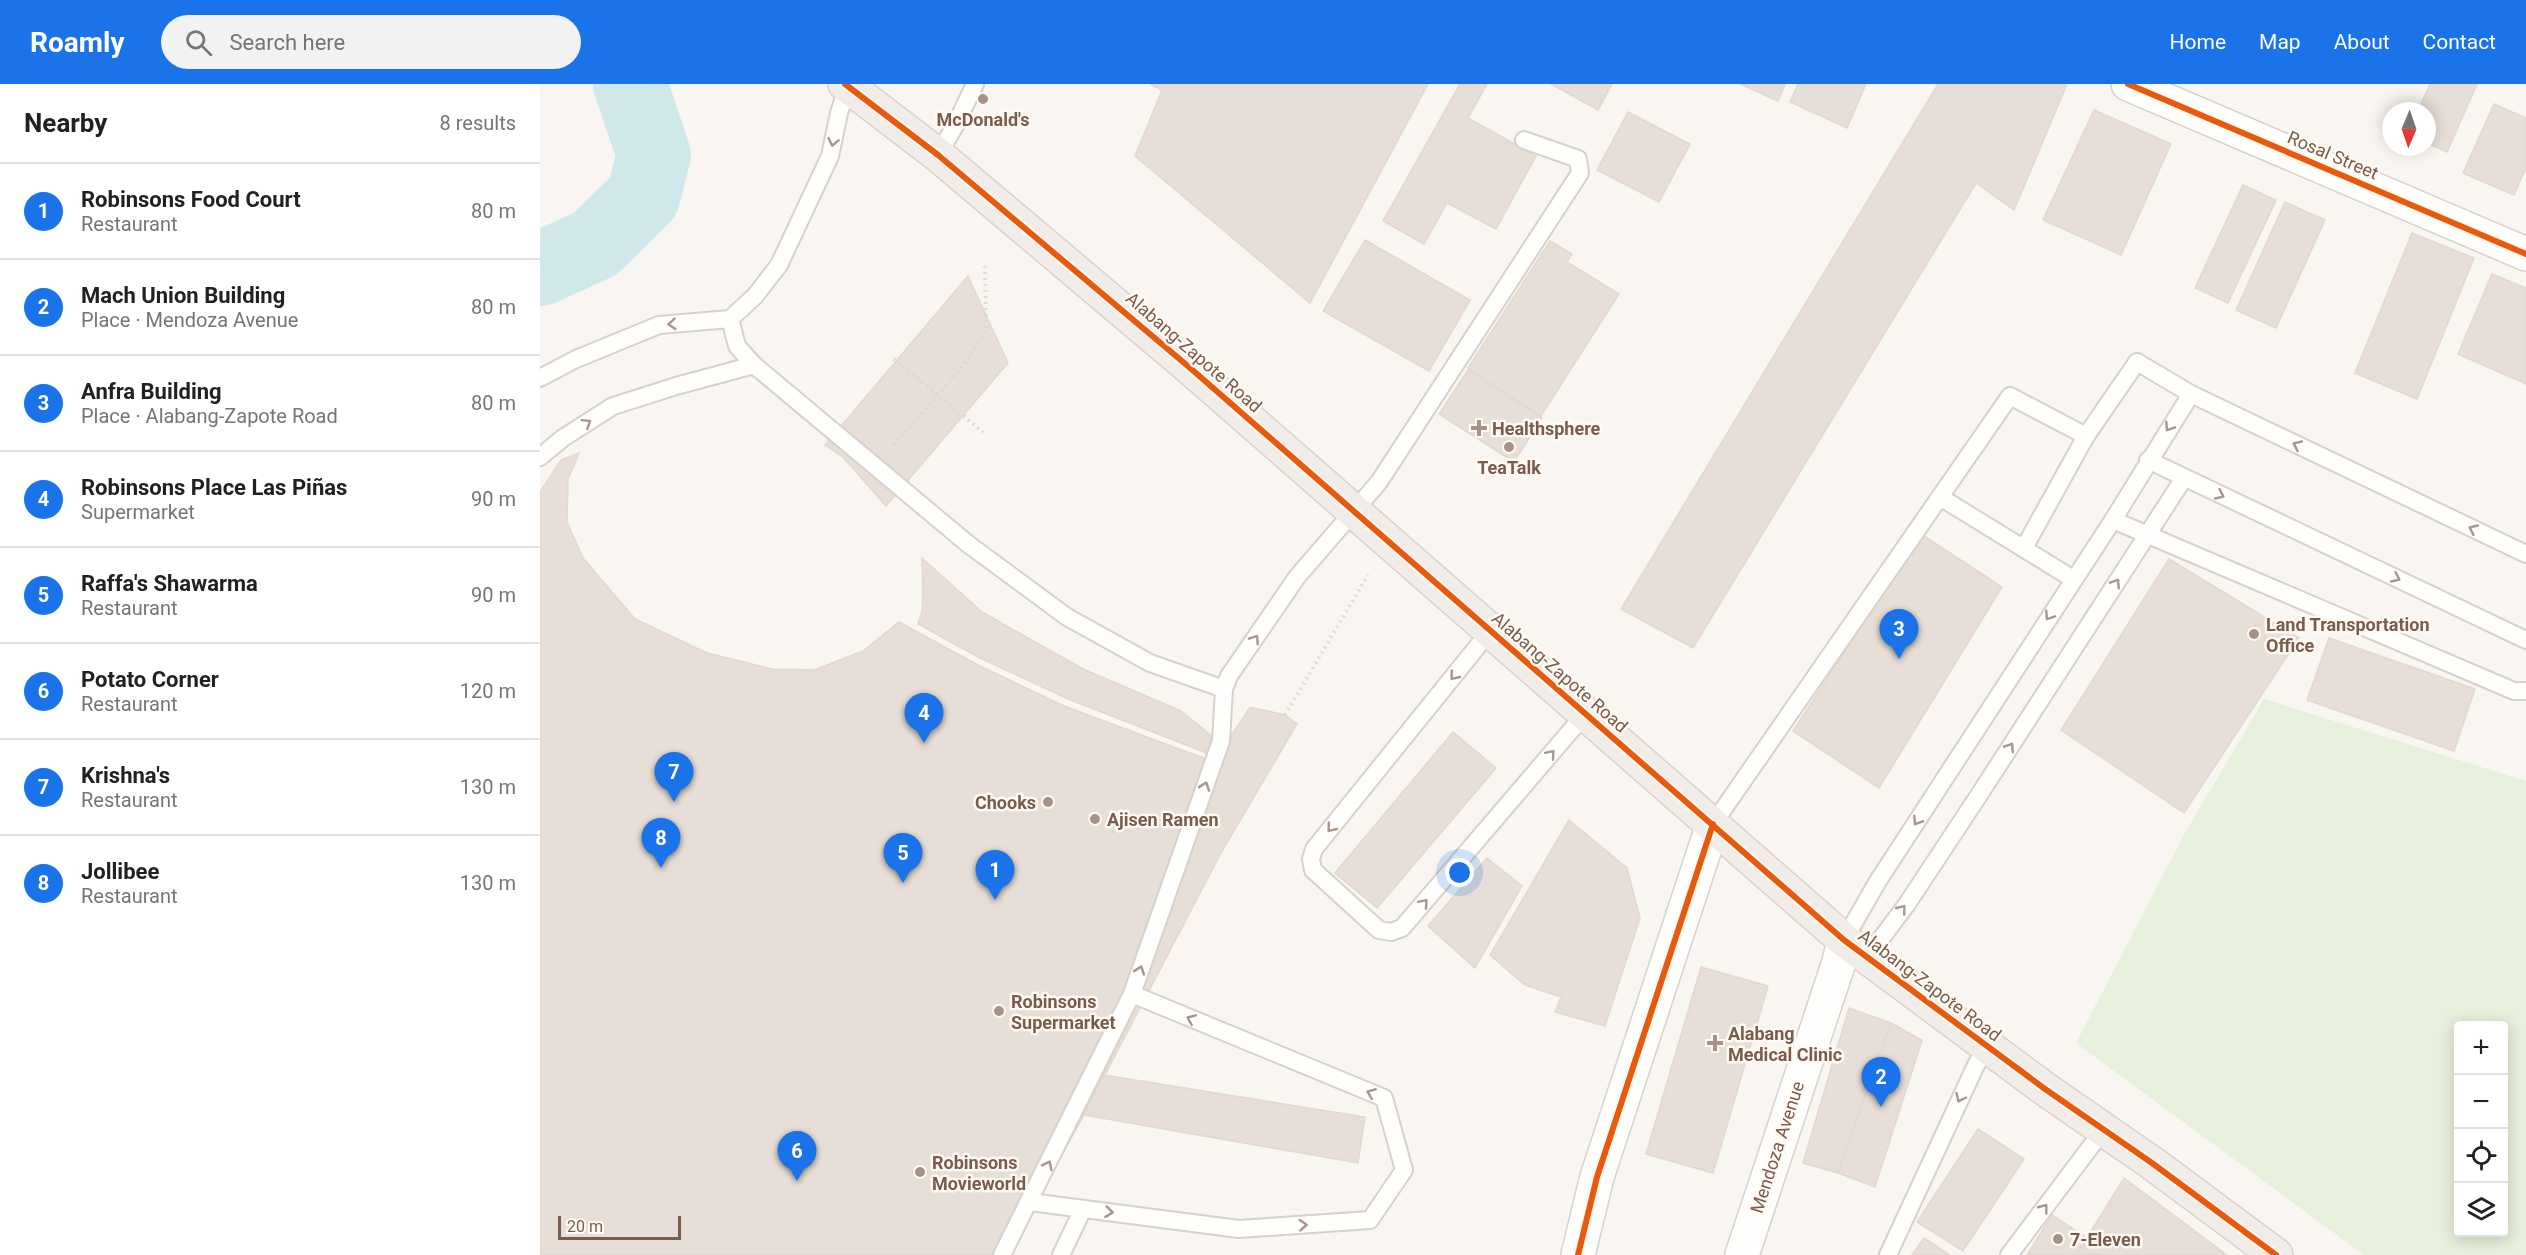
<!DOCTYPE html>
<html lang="en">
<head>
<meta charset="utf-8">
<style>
  body { margin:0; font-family:Roboto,sans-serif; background:#f2f2f2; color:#202124 }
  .controls { position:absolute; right:18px; bottom:18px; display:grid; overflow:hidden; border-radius:6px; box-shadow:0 3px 15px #0003 }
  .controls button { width:54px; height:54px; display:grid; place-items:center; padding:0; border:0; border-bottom:2px solid #e0e0e0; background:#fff; color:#202124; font:30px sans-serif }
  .compass { position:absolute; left:1842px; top:18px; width:54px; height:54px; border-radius:50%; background:#fff; box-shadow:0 3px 15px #0003; rotate:182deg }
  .scale { position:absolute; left:18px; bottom:15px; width:123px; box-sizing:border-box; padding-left:6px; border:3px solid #7a5c4d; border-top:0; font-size:16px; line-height:21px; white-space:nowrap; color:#7a5c4d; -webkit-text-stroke:4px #fffaf3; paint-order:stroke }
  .you { position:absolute; left:920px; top:789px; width:21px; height:21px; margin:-15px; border:4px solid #fff; border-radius:50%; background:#1a73e8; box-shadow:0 0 0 9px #1a73e833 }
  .badge { display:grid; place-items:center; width:39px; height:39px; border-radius:50%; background:#1a73e8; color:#fff; font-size:20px; font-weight:700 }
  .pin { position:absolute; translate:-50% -50px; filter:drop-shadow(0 2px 3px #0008) }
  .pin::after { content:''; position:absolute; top:32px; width:21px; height:18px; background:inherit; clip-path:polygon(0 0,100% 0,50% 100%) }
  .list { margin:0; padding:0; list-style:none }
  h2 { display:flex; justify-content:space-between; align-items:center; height:78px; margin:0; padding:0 24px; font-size:26px }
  h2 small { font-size:20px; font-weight:400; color:#757577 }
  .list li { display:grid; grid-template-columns:39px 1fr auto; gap:18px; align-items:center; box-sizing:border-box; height:96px; padding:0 24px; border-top:2px solid #e0e0e0 }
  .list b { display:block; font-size:22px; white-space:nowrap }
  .list p { margin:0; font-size:20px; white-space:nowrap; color:#757577 }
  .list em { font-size:20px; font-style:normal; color:#757577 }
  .icon { flex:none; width:33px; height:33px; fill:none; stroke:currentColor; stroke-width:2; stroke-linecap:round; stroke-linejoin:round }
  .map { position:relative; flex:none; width:1986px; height:1171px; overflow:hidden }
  header { display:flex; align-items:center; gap:36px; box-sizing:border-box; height:84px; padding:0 30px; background:#1a73e8; color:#fff }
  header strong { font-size:28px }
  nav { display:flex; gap:33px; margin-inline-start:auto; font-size:21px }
  .search { width:420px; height:54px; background:#f2f2f2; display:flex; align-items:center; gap:15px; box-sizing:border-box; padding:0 21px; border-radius:33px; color:#757577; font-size:22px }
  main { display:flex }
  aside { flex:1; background:#fff }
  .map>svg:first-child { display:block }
  .green { fill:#e7f0db; fill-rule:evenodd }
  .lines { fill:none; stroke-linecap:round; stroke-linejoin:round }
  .river { stroke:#d0e8ea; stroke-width:74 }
  .building { fill:#e6ded7; stroke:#e2d8d2; stroke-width:1.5 }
  .service-casing { stroke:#d7d1cb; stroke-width:20 }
  .minor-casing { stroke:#d7d1cb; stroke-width:36 }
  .trunk-casing { stroke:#dad1cc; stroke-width:36 }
  .path { stroke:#dcd5d0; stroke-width:4; stroke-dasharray:1.5 4.5; stroke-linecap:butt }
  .service { stroke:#fefefd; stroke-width:16 }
  .minor { stroke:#fefefd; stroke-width:33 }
  .trunk { stroke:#f2ece8; stroke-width:33 }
  .cycleway-casing { stroke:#fffaf3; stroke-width:10 }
  .cycleway { stroke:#e8590c; stroke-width:6 }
  .oneway { stroke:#a8958b }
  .poi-dot { fill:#a69286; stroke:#fffaf3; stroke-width:2 }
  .labels { text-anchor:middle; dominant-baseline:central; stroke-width:5; stroke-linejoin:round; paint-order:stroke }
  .poi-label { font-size:18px; font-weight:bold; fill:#7a5c4d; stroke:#fffaf3; text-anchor:start }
  .street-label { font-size:18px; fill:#7a5c4d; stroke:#fffaf3 }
</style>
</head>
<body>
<header>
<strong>Roamly</strong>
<div class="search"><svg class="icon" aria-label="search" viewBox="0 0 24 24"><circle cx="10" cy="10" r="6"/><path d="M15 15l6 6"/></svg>Search here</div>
<nav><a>Home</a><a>Map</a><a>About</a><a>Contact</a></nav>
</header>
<main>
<aside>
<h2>Nearby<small>8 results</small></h2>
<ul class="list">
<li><span class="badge">1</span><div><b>Robinsons Food Court</b><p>Restaurant</p></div><em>80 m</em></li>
<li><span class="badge">2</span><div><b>Mach Union Building</b><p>Place · Mendoza Avenue</p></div><em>80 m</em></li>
<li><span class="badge">3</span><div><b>Anfra Building</b><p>Place · Alabang-Zapote Road</p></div><em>80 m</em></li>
<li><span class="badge">4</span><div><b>Robinsons Place Las Piñas</b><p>Supermarket</p></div><em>90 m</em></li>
<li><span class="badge">5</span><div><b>Raffa's Shawarma</b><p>Restaurant</p></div><em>90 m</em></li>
<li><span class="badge">6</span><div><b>Potato Corner</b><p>Restaurant</p></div><em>120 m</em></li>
<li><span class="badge">7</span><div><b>Krishna's</b><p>Restaurant</p></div><em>130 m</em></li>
<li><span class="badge">8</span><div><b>Jollibee</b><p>Restaurant</p></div><em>130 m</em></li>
</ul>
</aside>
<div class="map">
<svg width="1986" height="1171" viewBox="0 0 1986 1171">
  <rect width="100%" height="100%" fill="#f9f5f0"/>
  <!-- green -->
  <path class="green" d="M 1724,615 L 1986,697 L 1986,1171 L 1824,1171 L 1536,959 L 1645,749 ZM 1918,942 L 1964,942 L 1964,1148 L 1918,1148 Z"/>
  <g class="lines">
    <!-- river -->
    <polyline class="river" points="0,185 55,160 103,113 114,71 90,0"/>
  </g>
  <!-- building -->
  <g class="building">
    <polygon points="610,0 888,0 770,219 595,72 622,6"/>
    <polygon points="920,0 947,0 928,34 996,72 956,145 907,119 884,160 843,137"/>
    <polygon points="1011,0 1072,0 1058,26"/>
    <polygon points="1200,0 1245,0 1238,17"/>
    <polygon points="1258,0 1326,0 1307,44 1250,18"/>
    <polygon points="1398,0 1527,0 1474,126 1436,99 1153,564 1081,525"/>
    <polygon points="1890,0 1937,0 1907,68 1887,59 1887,27 1878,27"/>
    <polygon points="1954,20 1986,34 1986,84 1974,111 1923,89"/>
    <polygon points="1554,26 1631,60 1581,171 1503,136"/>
    <polygon points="1088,28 1150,60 1119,118 1057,86"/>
    <polygon points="1703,101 1736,116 1688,219 1655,204"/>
    <polygon points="1745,118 1785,136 1736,244 1696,226"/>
    <polygon points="1872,149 1934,174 1877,315 1815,289"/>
    <polygon points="825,156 930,216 889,287 783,227"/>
    <polygon points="1010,157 1032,170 1027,178 1079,210 1001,332 928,284"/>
    <polygon points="1952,190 1986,204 1986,300 1918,270"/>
    <polygon points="428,192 468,279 346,422 303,373 285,361"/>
    <polygon points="928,286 1002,334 974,378 899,330"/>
    <polygon points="39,369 28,395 27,438 43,474 95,535 167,569 232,585 274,586 323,567 359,538 438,581 524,622 674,678 710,623 745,631 757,640 682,767 544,1031 466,1171 0,1171 0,408 21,376"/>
    <polygon points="1381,450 1462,503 1339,704 1253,647"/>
    <polygon points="382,474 442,528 543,585 641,627 678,657 672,671 528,615 440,574 378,540 382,528 383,508"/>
    <polygon points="1629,475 1759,554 1644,729 1521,646"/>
    <polygon points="1789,554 1935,605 1914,667 1767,616"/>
    <polygon points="913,648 956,684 837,824 795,789"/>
    <polygon points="1029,736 1087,784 1100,834 1065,942 1015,928 1021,913 985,901 950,871"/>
    <polygon points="947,774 982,802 935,884 888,842"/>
    <polygon points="1161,883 1228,902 1173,1089 1106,1070"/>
    <polygon points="1309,924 1351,939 1298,1089 1263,1079"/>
    <polygon points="1351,939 1382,956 1335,1103 1298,1089"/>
    <polygon points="564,991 825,1033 818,1079 544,1031"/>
    <polygon points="1438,1045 1484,1075 1423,1167 1377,1138"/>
    <polygon points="1584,1094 1627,1126 1687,1171 1536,1171"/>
    <polygon points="1512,1131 1547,1154 1536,1171 1487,1171"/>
    <polygon points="1384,1154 1410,1171 1372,1171"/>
  </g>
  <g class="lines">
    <!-- service casing -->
    <g class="service-casing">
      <g id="service">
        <polyline points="398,71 416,40 435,0"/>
        <polyline points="190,235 197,262 214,281 428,460 527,533 610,579 684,605"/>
        <polyline points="0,294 36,275 119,241 190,235 215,212 239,181 290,72 299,29 308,2"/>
        <polyline points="0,373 23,354 73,322 136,302 214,281"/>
        <polyline points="1608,376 1986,556"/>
        <polyline points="1400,413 1533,495"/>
        <polyline points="1573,436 1974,607 1986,607"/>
        <polyline points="1484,464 1546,352"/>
        <polyline points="950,547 774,765 771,775 773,786 839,846 851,848 862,844 1045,630"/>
        <polyline points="1173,740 1470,312 1546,352 1597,278 1651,310 1986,470"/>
        <polyline points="1304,856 1338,797 1573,436 1651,310"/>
        <polyline points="1328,872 1367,820 1441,708 1644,394"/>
        <polyline points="490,1118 699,1145 830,1136 864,1086 844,1014 592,910"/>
        <polyline points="462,1171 592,910 681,657 684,605 689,592 757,493 839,398 1040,89 1038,75 984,56"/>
        <polyline points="521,1171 543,1125"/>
        <polyline points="1348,1171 1436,981 1447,962"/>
        <polyline points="1469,1171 1564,1045"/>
      </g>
    </g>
    <!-- minor casing -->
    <g class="minor-casing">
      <g id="minor">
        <polyline points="1588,0 1986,170"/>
        <polyline points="1038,1171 1057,1093 1173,740"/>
        <polyline points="1202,1171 1299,878 1304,856"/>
      </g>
    </g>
    <!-- trunk casing -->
    <g class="trunk-casing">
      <polyline id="trunk" points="305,0 398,71 649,283 1304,856 1505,1005 1612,1079 1736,1171"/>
    </g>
    <!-- path -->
    <g class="path">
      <polyline points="354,275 443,348"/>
      <polyline points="354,361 420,286 446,246 445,182"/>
      <polyline points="745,631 828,491"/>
    </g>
    <!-- service -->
    <use href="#service" class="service"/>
    <!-- minor -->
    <use href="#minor" class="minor"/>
    <!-- trunk -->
    <use href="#trunk" class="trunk"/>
    <!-- cycleway casing -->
    <g class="cycleway-casing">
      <g id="cycleway">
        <polyline points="305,0 398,71 649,283 1304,856 1505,1005 1612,1079 1736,1171"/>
        <polyline points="1588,0 1986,170"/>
        <polyline points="1038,1171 1057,1093 1173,740"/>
      </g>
    </g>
    <!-- cycleway -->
    <use href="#cycleway" class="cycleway"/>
  </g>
  <!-- one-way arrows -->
  <defs><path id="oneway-chevron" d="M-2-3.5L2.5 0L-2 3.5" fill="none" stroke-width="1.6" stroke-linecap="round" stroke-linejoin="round" transform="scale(1.5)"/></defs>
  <g class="oneway">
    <use href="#oneway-chevron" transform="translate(293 58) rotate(102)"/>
    <use href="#oneway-chevron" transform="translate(132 240) rotate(175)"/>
    <use href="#oneway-chevron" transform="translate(47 339) rotate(-32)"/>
    <use href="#oneway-chevron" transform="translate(1629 343) rotate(123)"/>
    <use href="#oneway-chevron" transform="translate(1757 361) rotate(-155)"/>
    <use href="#oneway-chevron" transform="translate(1680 411) rotate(25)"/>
    <use href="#oneway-chevron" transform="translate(1933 445) rotate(-155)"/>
    <use href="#oneway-chevron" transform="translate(1856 494) rotate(25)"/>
    <use href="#oneway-chevron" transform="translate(1576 499) rotate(-57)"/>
    <use href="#oneway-chevron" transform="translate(1509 532) rotate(123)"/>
    <use href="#oneway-chevron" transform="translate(715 555) rotate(-56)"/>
    <use href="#oneway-chevron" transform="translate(914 592) rotate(129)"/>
    <use href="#oneway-chevron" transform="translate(1470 663) rotate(-57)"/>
    <use href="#oneway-chevron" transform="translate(1011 670) rotate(-49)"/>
    <use href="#oneway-chevron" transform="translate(665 702) rotate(-71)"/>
    <use href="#oneway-chevron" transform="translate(1377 737) rotate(123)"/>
    <use href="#oneway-chevron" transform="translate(791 744) rotate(129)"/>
    <use href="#oneway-chevron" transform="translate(884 819) rotate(-49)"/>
    <use href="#oneway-chevron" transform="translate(1362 825) rotate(-51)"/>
    <use href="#oneway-chevron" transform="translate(600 886) rotate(-71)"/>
    <use href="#oneway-chevron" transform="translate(651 935) rotate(-157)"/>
    <use href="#oneway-chevron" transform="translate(831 1009) rotate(-158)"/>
    <use href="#oneway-chevron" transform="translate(1420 1014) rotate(115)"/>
    <use href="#oneway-chevron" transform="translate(508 1081) rotate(-64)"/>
    <use href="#oneway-chevron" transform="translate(1504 1124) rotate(-53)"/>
    <use href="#oneway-chevron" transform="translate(569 1128) rotate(7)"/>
    <use href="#oneway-chevron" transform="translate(763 1141) rotate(-4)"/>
  </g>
  <!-- markers -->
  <g class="poi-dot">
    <circle cx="443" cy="15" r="6"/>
    <path d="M936 335h6v6h6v6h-6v6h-6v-6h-6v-6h6z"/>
    <circle cx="969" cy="363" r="6"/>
    <circle cx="1714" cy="550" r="6"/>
    <circle cx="508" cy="718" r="6"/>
    <circle cx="555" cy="735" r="6"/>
    <circle cx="459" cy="927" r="6"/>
    <path d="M1172 950h6v6h6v6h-6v6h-6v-6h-6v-6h6z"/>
    <circle cx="380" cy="1088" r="6"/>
    <circle cx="1518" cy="1155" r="6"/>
  </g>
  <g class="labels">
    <!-- poi labels -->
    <g class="poi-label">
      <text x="443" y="35" text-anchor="middle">McDonald's</text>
      <text x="952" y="344">Healthsphere</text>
      <text x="969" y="383" text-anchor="middle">TeaTalk</text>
      <text x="1726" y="540">Land Transportation<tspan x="1726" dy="21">Office</tspan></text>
      <text x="496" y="718" text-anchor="end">Chooks</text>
      <text x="567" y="735">Ajisen Ramen</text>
      <text x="471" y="917">Robinsons<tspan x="471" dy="21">Supermarket</tspan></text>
      <text x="1188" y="949">Alabang<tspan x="1188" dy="21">Medical Clinic</tspan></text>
      <text x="392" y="1078">Robinsons<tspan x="392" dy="21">Movieworld</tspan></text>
      <text x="1530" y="1155">7-Eleven</text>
    </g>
    <!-- street labels -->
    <g class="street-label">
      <text transform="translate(1793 71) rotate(23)">Rosal Street</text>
      <text transform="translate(654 268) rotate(41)">Alabang-Zapote Road</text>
      <text transform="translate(1020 588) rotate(41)">Alabang-Zapote Road</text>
      <text transform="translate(1390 901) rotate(37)">Alabang-Zapote Road</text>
      <text transform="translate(1237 1063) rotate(-72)">Mendoza Avenue</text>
    </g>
  </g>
</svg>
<div class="controls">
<button>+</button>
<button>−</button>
<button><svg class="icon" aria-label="locate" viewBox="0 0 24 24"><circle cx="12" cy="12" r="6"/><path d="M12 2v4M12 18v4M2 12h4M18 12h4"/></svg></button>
<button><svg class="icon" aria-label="layers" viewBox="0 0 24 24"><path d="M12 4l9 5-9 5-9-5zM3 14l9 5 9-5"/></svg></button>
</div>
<svg class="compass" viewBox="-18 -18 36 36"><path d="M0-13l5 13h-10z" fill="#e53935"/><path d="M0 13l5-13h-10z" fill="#757577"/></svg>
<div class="scale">20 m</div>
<div class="you"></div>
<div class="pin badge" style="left:455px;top:816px">1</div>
<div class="pin badge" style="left:1341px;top:1023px">2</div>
<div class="pin badge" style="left:1359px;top:575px">3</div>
<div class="pin badge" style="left:384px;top:659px">4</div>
<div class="pin badge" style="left:363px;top:799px">5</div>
<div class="pin badge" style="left:257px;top:1097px">6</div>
<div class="pin badge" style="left:134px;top:718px">7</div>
<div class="pin badge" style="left:121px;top:784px">8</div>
</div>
</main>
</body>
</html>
